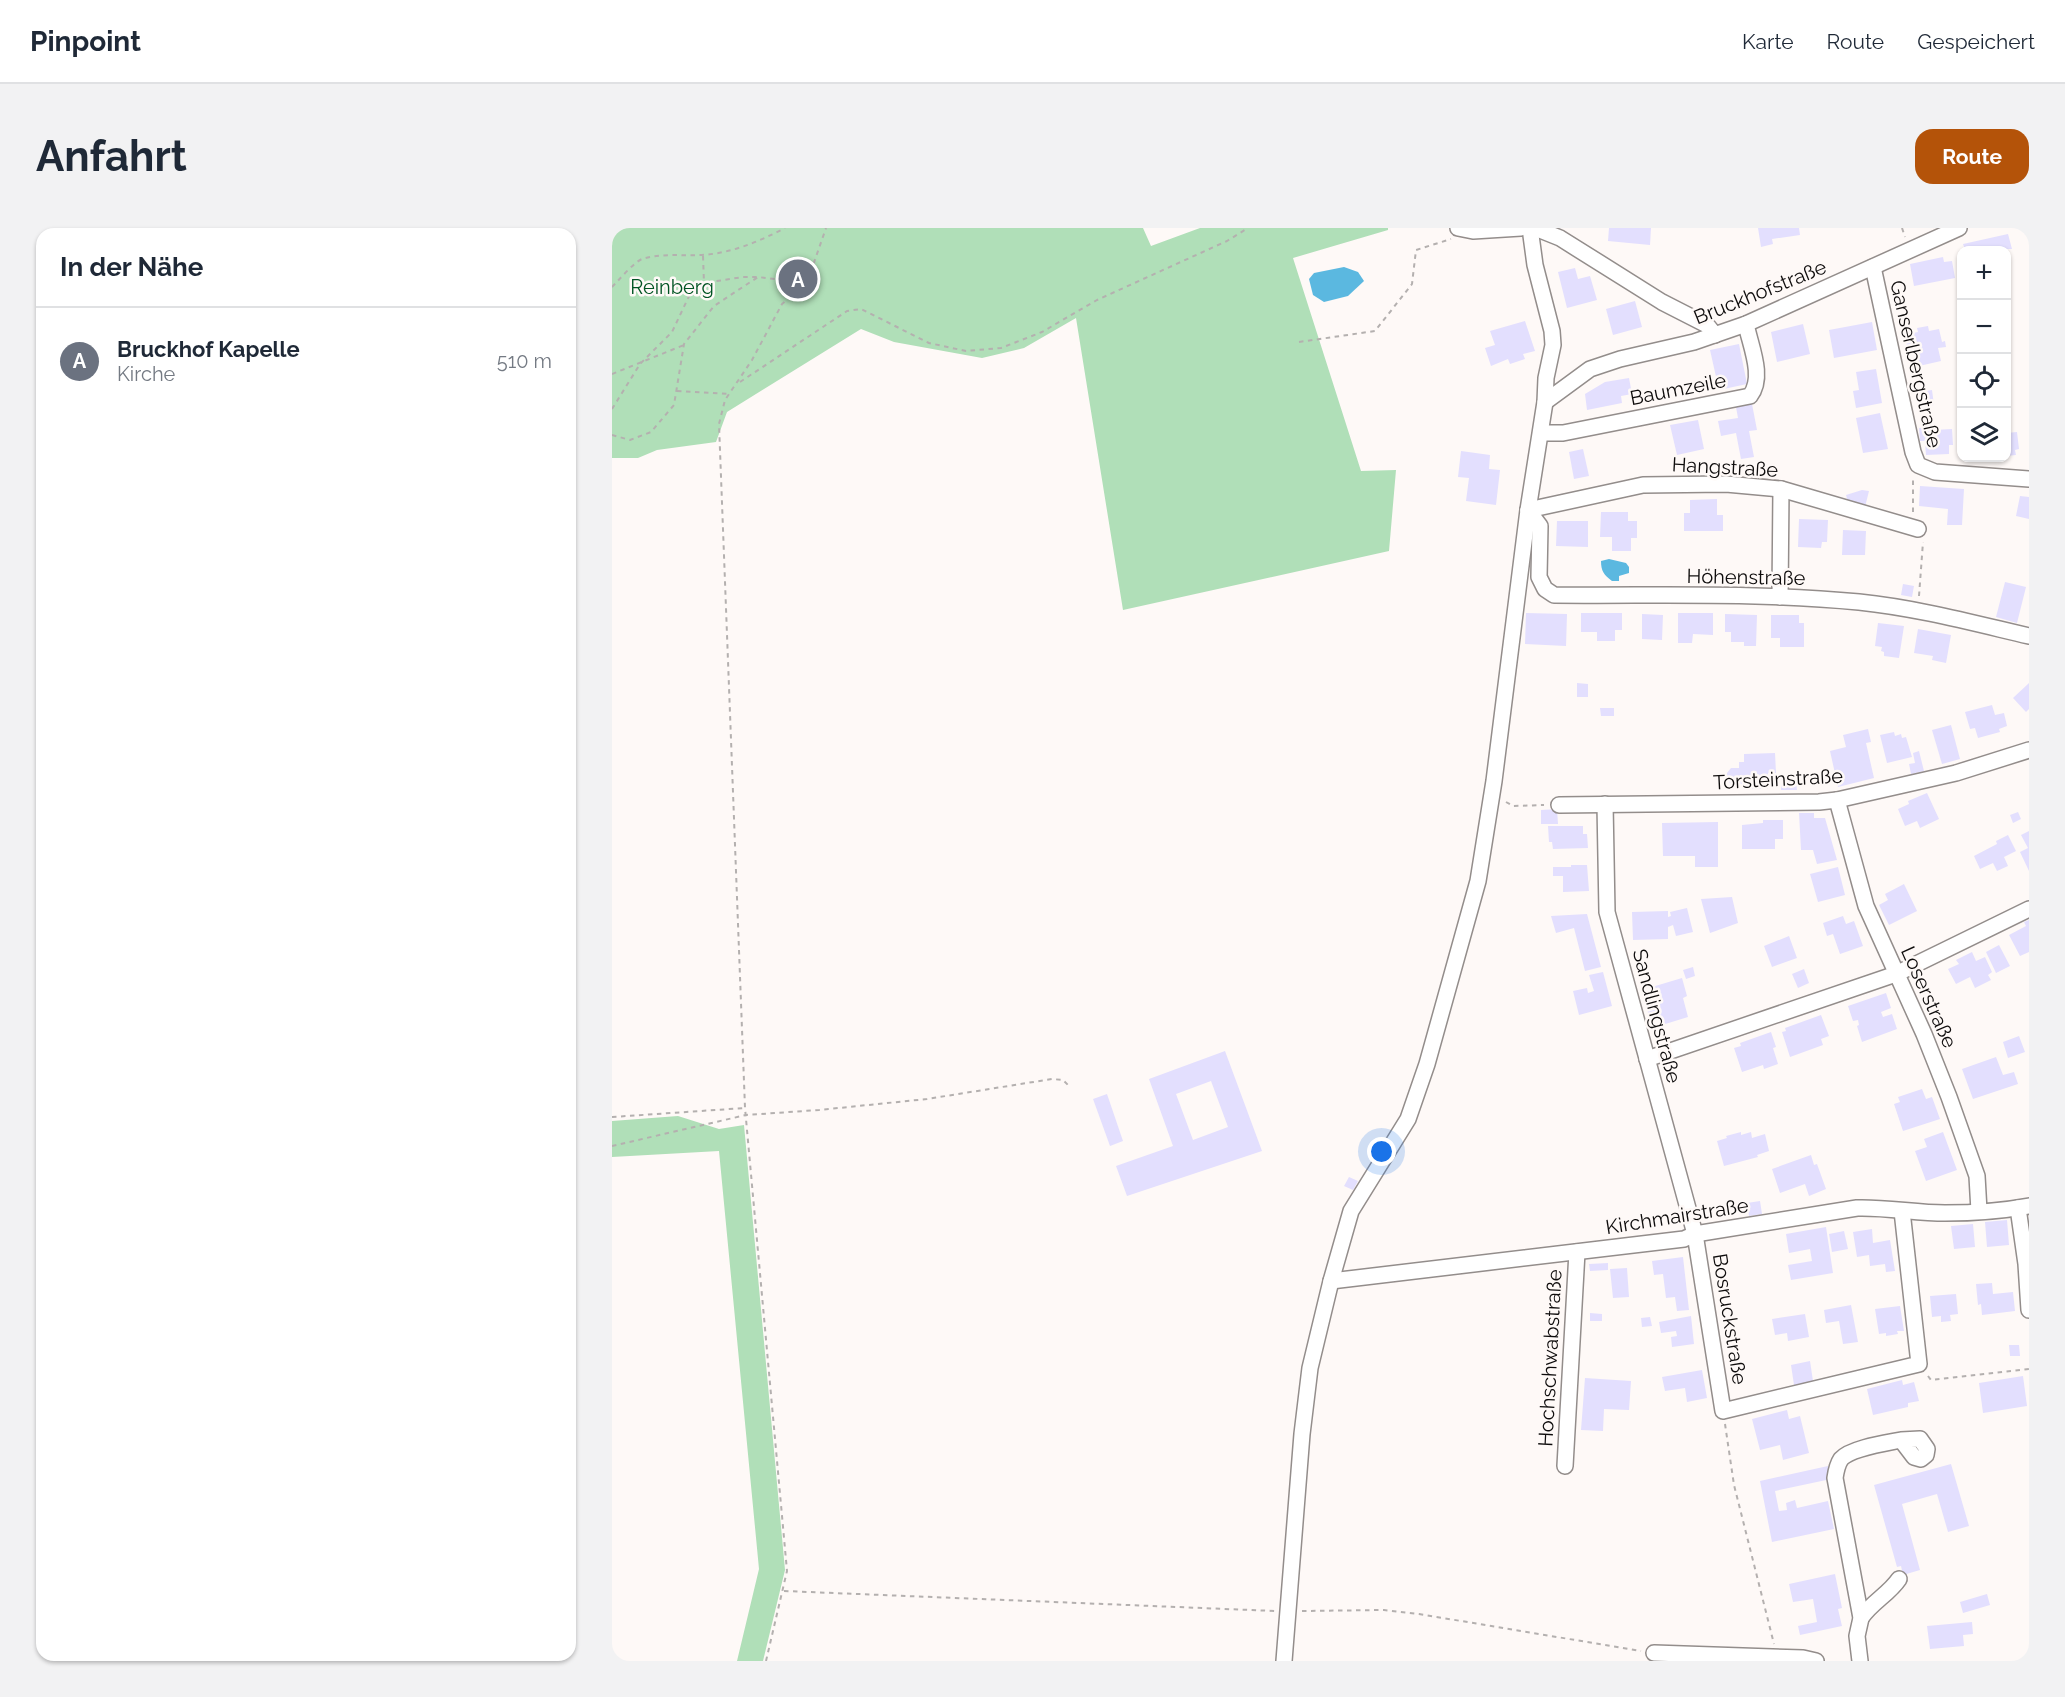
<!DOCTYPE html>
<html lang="de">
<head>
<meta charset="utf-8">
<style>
  body { margin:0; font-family:Raleway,sans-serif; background:#f2f2f3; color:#1f2937 }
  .controls { position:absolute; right:18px; top:18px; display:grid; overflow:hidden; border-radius:12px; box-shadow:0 2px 4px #0004 }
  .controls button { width:54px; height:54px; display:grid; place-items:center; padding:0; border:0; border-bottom:2px solid #e0e1e3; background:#fff; color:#1f2937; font:30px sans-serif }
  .you { position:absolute; left:770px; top:924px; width:21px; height:21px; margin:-15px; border:4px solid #fff; border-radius:50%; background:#1a73e8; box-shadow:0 0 0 9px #1a73e833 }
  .badge { display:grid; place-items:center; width:39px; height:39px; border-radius:50%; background:#b45309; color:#fff; font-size:20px; font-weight:700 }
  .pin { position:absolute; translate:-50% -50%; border:3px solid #fff; box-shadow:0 2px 6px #0006 }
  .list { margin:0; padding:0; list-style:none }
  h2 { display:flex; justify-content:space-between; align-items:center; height:78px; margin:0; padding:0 24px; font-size:26px }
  h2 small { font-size:20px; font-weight:400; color:#747a83 }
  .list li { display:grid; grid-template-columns:39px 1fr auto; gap:18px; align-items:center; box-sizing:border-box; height:108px; padding:0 24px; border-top:2px solid #e0e1e3 }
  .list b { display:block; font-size:22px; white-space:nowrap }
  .list p { margin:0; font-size:20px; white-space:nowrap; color:#747a83 }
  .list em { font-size:20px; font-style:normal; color:#747a83 }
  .icon { flex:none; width:33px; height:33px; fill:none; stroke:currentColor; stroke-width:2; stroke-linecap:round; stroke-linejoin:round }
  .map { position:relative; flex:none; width:1417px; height:1433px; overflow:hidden; border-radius:18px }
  header { display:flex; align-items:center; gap:36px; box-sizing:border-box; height:84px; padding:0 30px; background:#fff; border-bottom:2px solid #e0e1e3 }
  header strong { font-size:28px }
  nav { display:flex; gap:33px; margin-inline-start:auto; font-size:21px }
  .intro { display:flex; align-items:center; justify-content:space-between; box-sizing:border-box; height:144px; padding:0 36px }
  h1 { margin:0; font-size:42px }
  .button { padding:15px 27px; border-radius:18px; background:#b45309; color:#fff; font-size:21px; font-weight:700 }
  main { display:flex; gap:36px; padding:0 36px }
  aside { flex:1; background:#fff; border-radius:18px; box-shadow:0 2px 4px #0004 }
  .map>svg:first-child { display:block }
  .green { fill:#b0dfb8 }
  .water { fill:#5bb8e0 }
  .building { fill:#e3dffe; fill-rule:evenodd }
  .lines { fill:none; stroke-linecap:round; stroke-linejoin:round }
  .minor-casing { stroke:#938d8b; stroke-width:18 }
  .path { stroke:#b4b0af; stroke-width:2; stroke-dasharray:4.5 4.5; stroke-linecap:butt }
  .minor { stroke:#fff; stroke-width:15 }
  .labels { text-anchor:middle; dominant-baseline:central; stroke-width:5; stroke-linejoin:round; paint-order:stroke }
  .park-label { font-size:20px; fill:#005423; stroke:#fef9f7 }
  .street-label { font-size:20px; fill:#0e0c0c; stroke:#fef9f7 }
</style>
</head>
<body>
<header>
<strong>Pinpoint</strong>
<nav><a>Karte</a><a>Route</a><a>Gespeichert</a></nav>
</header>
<div class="intro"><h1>Anfahrt</h1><a class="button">Route</a></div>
<main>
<aside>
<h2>In der Nähe<small></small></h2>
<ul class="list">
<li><span class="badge" style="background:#6b7280">A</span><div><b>Bruckhof Kapelle</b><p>Kirche</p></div><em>510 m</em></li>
</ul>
</aside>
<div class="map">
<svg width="1417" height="1433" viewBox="0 0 1417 1433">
  <rect width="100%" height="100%" fill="#fef9f7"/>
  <!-- green -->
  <g class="green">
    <polygon points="0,0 531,0 539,18 588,0 776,0 776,2 681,30 749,243 784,242 777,323 511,382 464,90 412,120 370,130 282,114 249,101 115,184 104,214 45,222 26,230 0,230"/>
    <polygon points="66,888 107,901 132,897 173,1342 151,1433 125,1433 147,1341 107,923 0,929 0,893"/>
  </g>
  <!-- water -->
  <g class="water">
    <polygon points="732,39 746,44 752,53 736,68 712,74 701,67 697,51 702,45"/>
    <path d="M 997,331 L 1014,335 L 1017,339 L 1017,345 L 1007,348 L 1007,353 L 1000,353 C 992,347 989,343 989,333 Z"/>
  </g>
  <!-- building -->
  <g class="building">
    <polygon points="997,0 1039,0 1038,17 996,13"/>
    <polygon points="1146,0 1187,0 1188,7 1160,11 1161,16 1149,19"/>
    <polygon points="1396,6 1400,21 1353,22 1351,16"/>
    <polygon points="1331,29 1332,34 1340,33 1343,50 1302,58 1298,36"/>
    <polygon points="963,40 966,51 978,48 985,72 955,80 946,44"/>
    <polygon points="1023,73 1030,99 1001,107 994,81"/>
    <polygon points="913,93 923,123 911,126 913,131 898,136 896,131 879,138 873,120 883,117 878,103"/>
    <polygon points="1260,94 1265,122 1222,130 1217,102"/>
    <polygon points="1191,96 1198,126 1165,134 1159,104"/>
    <polygon points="1316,98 1317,103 1327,101 1330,114 1333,113 1334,119 1326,120 1329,133 1307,138 1304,122 1296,124 1293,107 1306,104 1305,100"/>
    <polygon points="1127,116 1135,156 1107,162 1098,122"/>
    <polygon points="1264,141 1270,175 1244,180 1241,163 1247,162 1244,144"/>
    <polygon points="1017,150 1020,166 1009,168 1010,175 975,182 973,166 993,154"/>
    <polygon points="1320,162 1322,177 1309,179 1307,164"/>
    <polygon points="1140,176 1145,202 1137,203 1142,229 1129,231 1124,205 1109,208 1106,193 1126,190 1124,179"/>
    <polygon points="1268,185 1276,221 1251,225 1244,190"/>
    <polygon points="1086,192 1092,221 1065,227 1058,197"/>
    <polygon points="1320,199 1321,202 1340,201 1341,217 1337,217 1337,226 1314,227 1313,213 1308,213 1307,200"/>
    <polygon points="1405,204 1407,221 1403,222 1404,227 1394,228 1394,205"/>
    <polygon points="971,221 977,248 962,251 957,224"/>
    <polygon points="849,223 878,227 877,241 888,242 884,277 854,273 857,250 846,249"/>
    <polygon points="1308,258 1352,261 1350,297 1335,297 1336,281 1307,278"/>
    <polygon points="1250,262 1257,263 1253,279 1236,274 1234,267"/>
    <polygon points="1408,268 1417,269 1417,291 1404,288"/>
    <polygon points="1105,271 1105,287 1111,287 1111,303 1072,303 1072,285 1078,285 1078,272"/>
    <polygon points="989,284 1016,284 1016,293 1025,293 1025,310 1019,310 1019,323 1000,323 1000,309 988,309"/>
    <polygon points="1187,291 1216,292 1215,314 1210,314 1209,320 1186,319"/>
    <polygon points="945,293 976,293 976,319 944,318"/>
    <polygon points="1231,302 1254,303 1253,327 1230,327"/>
    <polygon points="1393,354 1414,359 1405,395 1384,389"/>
    <polygon points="1291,356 1302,358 1300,369 1289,367"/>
    <polygon points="914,385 955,386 954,418 913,416"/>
    <polygon points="969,385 1010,385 1010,402 1003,402 1003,413 985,413 985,404 969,404"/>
    <polygon points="1066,385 1101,385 1101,407 1081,406 1080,415 1066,415"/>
    <polygon points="1030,386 1051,387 1050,412 1030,411"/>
    <polygon points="1113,386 1145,387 1144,418 1132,418 1132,414 1119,414 1119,404 1113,404"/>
    <polygon points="1159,387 1187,387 1187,395 1192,395 1192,419 1168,419 1168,410 1159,410"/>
    <polygon points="1266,395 1292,398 1287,430 1272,428 1272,424 1269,423 1270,419 1263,418"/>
    <polygon points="1306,401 1339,407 1334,435 1320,432 1321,428 1302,425"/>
    <polygon points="965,455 976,456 976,469 965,469"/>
    <polygon points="1417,455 1417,481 1414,484 1401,470"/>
    <polygon points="1380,477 1383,487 1392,485 1395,498 1387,501 1388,504 1366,510 1363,500 1358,501 1353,484"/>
    <polygon points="988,480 1002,480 1002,488 989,488"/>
    <polygon points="1339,497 1348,531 1330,536 1320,502"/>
    <polygon points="1256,501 1259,514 1254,515 1262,550 1226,559 1218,523 1234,519 1231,507"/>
    <polygon points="1282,504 1283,508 1289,506 1290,510 1294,509 1300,529 1275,535 1268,507"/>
    <polygon points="1307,523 1312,543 1299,546 1297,536 1303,535 1301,525"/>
    <polygon points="1163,525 1164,545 1156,545 1156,561 1134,561 1134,556 1119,556 1115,552 1115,545 1119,540 1127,540 1127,534 1132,534 1132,526"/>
    <polygon points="1169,553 1184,553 1185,562 1169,562"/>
    <polygon points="1315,565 1327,591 1308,600 1305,593 1293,598 1286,581 1297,576 1296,573"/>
    <polygon points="945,581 946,596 929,596 929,582"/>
    <polygon points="1406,584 1409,591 1401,595 1398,587"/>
    <polygon points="1187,585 1202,585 1202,590 1213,590 1225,632 1205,636 1201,622 1189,622"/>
    <polygon points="1151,592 1171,592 1171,611 1163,611 1163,621 1130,621 1130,597 1151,595"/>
    <polygon points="1106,594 1106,639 1083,639 1083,628 1051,628 1050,595"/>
    <polygon points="936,598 971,598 971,606 975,606 976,620 941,621 940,614 937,614"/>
    <polygon points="1417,603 1417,643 1408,624 1416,620 1409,607"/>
    <polygon points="1396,607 1404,623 1392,629 1396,638 1385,643 1381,635 1368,641 1362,628 1385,616 1384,613"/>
    <polygon points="959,637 975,637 977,663 951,664 951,648 941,648 941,639 959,639"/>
    <polygon points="1226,639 1233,667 1206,674 1198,646"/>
    <polygon points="1292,656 1305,683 1277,697 1267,677 1276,672 1273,666"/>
    <polygon points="1120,669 1126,695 1098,705 1089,671"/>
    <polygon points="1075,680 1081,704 1064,708 1061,697 1056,699 1056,711 1021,712 1020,684 1056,683 1056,689 1059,688 1058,684"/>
    <polygon points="975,686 989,739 973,743 962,700 944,705 939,688"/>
    <polygon points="1231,688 1234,696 1242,693 1251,718 1228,726 1221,706 1215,708 1211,695"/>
    <polygon points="1417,692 1417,724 1408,728 1397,707 1414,698 1412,694"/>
    <polygon points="1177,708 1185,730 1160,739 1152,718"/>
    <polygon points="1387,717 1398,738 1384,745 1374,724"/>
    <polygon points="1360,724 1364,733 1373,729 1380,744 1376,747 1379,752 1363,760 1358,749 1344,756 1336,741 1347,736 1344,732"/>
    <polygon points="1081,739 1083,748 1074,751 1071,742"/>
    <polygon points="1192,741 1197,755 1186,760 1180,746"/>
    <polygon points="991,744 1000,778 967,787 961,763 975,760 976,765 982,763 977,747"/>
    <polygon points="1070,750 1075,768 1071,770 1076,789 1050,797 1048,791 1039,794 1032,772 1042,769 1040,759"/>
    <polygon points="1274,765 1279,780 1269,784 1271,789 1280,786 1285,801 1250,814 1245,798 1247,797 1246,792 1241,793 1236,778"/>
    <polygon points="1209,787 1217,808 1209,811 1211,817 1178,829 1170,804 1174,803 1173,800"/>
    <polygon points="1159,804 1164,819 1161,820 1166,836 1152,841 1151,837 1130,844 1122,820 1129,818 1128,815"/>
    <polygon points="1407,808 1413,824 1396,830 1391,814"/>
    <path d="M 613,823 L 650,923 L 515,968 L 504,938 L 561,918 L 537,851 ZM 599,853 L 616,899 L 581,912 L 564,866 Z"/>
    <polygon points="1384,829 1391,847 1402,844 1406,856 1361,871 1350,841"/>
    <polygon points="1310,861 1314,871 1320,869 1328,891 1291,903 1282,876 1288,874 1286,869"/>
    <polygon points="495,866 511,913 498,918 481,871"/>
    <polygon points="1129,904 1129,907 1139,904 1140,910 1153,906 1157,923 1145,927 1146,929 1112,938 1105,913 1115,910 1114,908"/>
    <polygon points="1331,904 1345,942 1314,953 1303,923 1315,919 1312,911"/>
    <polygon points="1199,927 1202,937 1205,936 1214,961 1197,968 1193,956 1168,965 1160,941"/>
    <polygon points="737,949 746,953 741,962 732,958"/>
    <polygon points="1148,973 1150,986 1137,988 1135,975"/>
    <polygon points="1395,992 1397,1017 1375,1019 1373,994"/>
    <polygon points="1361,996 1363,1019 1342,1021 1339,998"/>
    <polygon points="1214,999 1221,1045 1179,1052 1176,1037 1200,1033 1198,1021 1177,1025 1174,1006"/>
    <polygon points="1260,1001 1261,1015 1278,1012 1283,1043 1274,1044 1273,1036 1258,1038 1257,1027 1245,1029 1241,1004"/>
    <polygon points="1232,1003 1236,1021 1220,1024 1217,1006"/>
    <polygon points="1071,1029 1077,1082 1065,1083 1063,1069 1054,1070 1051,1046 1042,1047 1040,1033"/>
    <polygon points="996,1035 996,1042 978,1043 977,1036"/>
    <polygon points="1015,1040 1017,1069 1001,1070 998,1041"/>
    <polygon points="1380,1055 1381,1066 1401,1064 1403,1083 1370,1087 1369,1076 1366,1077 1364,1056"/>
    <polygon points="1344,1066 1346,1086 1338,1087 1339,1093 1329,1094 1329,1088 1320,1089 1318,1068"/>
    <polygon points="1239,1077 1246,1114 1231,1116 1227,1093 1214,1095 1212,1082"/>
    <polygon points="1288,1078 1292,1103 1285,1103 1286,1106 1274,1108 1274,1105 1267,1106 1263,1081"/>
    <polygon points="978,1085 990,1086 990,1093 978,1093"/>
    <polygon points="1193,1086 1197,1109 1176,1113 1175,1105 1163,1107 1160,1091"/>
    <polygon points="1079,1088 1082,1116 1060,1119 1059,1109 1065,1108 1064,1103 1049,1105 1047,1094"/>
    <polygon points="1038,1089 1040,1098 1030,1099 1029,1090"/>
    <polygon points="1397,1117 1407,1117 1408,1128 1398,1128"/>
    <polygon points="1198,1133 1201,1153 1182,1157 1179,1137"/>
    <polygon points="1090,1142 1095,1170 1075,1174 1073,1160 1053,1163 1050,1149"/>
    <polygon points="1411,1148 1415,1178 1371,1185 1367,1155"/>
    <polygon points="973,1150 1019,1153 1017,1182 992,1181 991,1203 969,1202"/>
    <polygon points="1290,1152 1291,1157 1302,1154 1307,1173 1296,1175 1296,1179 1261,1187 1255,1161"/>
    <polygon points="1175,1182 1177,1191 1188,1188 1197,1225 1171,1232 1168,1217 1148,1222 1140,1191"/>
    <polygon points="1339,1236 1357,1298 1336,1304 1325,1266 1290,1276 1308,1342 1291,1347 1289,1338 1285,1339 1262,1257"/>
    <polygon points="1216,1238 1219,1251 1163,1263 1167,1283 1175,1282 1174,1275 1183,1272 1185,1280 1216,1273 1222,1301 1160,1314 1148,1253"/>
    <polygon points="1223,1346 1230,1380 1226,1381 1230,1398 1188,1407 1186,1398 1205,1394 1201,1371 1181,1374 1177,1356"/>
    <polygon points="1375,1366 1378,1377 1351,1385 1348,1374"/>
    <polygon points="1360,1394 1361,1406 1351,1407 1352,1418 1318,1421 1315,1398"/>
  </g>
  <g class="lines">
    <!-- minor casing -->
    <g class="minor-casing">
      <g id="minor">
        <polyline points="846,0 861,3 909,0"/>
        <polyline points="923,0 948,10 1050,74 1095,97 1103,107"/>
        <polyline points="1261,39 1301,224 1306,237 1323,244 1417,251"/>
        <polyline points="933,174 978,141 1008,131 1082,114 1134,96 1347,0"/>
        <path d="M 929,205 L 951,205 L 1138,168 C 1153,149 1138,117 1134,96"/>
        <path d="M 916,282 L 928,298 L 927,349 L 933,361 L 942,367 C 1044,368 1146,364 1247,374 C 1305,380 1361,395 1417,408"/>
        <polyline points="916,282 1031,257 1114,256 1169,261 1306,301"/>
        <polyline points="1168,369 1169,261"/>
        <polyline points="1225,572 1254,678 1312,806 1337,869 1365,948 1367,983"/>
        <polyline points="993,576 995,684 1083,1006 1111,1183 1307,1136 1290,983"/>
        <polyline points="947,577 1207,574 1225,572 1344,545 1417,522"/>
        <polyline points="1035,831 1284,746 1417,681"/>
        <polyline points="1406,980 1414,1036 1417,1082"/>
        <path d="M 719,1053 L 1072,1011 L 1083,1006 L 1245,980 C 1274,979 1304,985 1333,985 C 1361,985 1390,983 1417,978"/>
        <polyline points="953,1238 965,1024"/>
        <path d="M 1249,1390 C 1260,1374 1277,1366 1287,1351"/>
        <polyline points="1042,1425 1191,1430 1204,1433"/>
        <polyline points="672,1433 690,1206 698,1140 719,1053 739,983 796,891 815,836 866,653 882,553 916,282 933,174 934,150 941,117 940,103 923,37 918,0"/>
        <path d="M 1248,1433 L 1245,1408 L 1249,1390 L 1223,1250 C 1224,1243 1225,1237 1229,1231 C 1239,1220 1274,1215 1289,1212 L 1302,1229 L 1309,1231 L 1314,1227 L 1315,1221 L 1308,1211 L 1289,1212"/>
      </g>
    </g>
    <!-- path -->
    <g class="path">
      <polyline points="1290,0 1293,9"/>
      <polyline points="91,28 92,55"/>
      <path d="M 0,59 C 7,52 22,34 30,31 C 49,25 70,28 90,27 C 120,25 146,14 173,0"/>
      <polyline points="687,114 763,103 800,56 804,22 839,11"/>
      <polyline points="0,146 72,117"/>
      <polyline points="128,154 235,83 249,81 317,115 354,123 389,120 430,104 485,72 615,13 636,0"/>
      <polyline points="65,163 118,166"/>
      <polyline points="0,181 28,136 60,104 79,64 92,55 131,49 146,49 163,51 188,61"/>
      <polyline points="0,207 18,212 39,204 62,177 72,116 102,78 146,49"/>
      <polyline points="1301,284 1301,250"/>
      <polyline points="1307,368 1311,314"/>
      <polyline points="894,574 901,578 932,577"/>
      <polyline points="0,889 133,880"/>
      <polyline points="0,918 134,887 207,882 315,871 440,851 451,852 457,858"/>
      <polyline points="1316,1148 1319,1152 1417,1141"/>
      <polyline points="1113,1196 1122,1257 1162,1416"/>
      <polyline points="172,1363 663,1383"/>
      <polyline points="690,1383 772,1382 807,1386 1029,1423"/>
      <polyline points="154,1433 175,1343 133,880 107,196 113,172 140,132 170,76 188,61 199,43 214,0"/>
    </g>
    <!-- minor -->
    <use href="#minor" class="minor"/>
  </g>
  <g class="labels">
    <!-- park labels -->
    <g class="park-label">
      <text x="60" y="59">Reinberg</text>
    </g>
    <!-- street labels -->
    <g class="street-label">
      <text transform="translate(1148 64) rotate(-22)">Bruckhofstraße</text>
      <text transform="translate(1304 136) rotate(77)">Ganserlbergstraße</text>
      <text transform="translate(1066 161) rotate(-11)">Baumzeile</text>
      <text transform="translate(1113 239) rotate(3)">Hangstraße</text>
      <text transform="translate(1134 349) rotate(1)">Höhenstraße</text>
      <text transform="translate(1166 551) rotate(-3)">Torsteinstraße</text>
      <text transform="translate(1317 769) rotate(66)">Loserstraße</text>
      <text transform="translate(1045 788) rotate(75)">Sandlingstraße</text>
      <text transform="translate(1065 988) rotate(-9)">Kirchmairstraße</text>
      <text transform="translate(1118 1091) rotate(81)">Bosruckstraße</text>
      <text transform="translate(938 1130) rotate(-87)">Hochschwabstraße</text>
    </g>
  </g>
</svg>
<div class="controls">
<button>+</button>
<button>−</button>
<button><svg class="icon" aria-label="locate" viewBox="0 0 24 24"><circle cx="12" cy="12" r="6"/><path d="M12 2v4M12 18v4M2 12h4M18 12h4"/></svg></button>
<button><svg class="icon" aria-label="layers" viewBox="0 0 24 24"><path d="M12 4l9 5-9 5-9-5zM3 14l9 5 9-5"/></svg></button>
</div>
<div class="you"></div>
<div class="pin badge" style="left:186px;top:51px;background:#6b7280">A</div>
</div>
</main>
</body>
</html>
